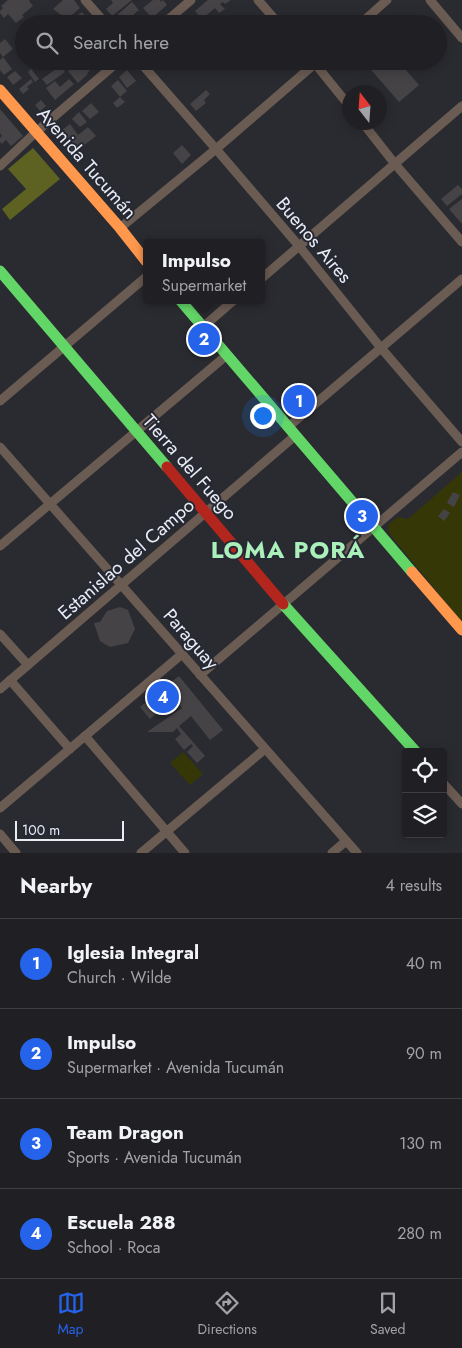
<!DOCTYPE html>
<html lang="en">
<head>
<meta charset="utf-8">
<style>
  body { margin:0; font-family:Jost,sans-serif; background:#28282c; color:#f1f3f6 }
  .controls { position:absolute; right:15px; bottom:15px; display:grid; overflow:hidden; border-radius:5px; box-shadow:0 2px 12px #0003 }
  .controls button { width:45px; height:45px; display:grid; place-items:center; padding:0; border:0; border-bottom:1px solid #3d3e41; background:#202024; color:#f1f3f6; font:25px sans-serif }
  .compass { position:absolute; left:342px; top:85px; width:45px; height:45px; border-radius:50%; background:#202024; box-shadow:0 2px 12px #0003; rotate:343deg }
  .scale { position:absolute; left:15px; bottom:12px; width:109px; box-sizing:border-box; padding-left:5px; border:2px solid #e9ecf3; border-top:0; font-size:14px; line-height:18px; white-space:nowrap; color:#e9ecf3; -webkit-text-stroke:4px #262934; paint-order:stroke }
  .you { position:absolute; left:262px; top:415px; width:18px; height:18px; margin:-12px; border:4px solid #fff; border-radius:50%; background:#1a73e8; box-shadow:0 0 0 8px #1a73e833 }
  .badge { display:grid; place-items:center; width:32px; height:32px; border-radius:50%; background:#2563eb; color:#fff; font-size:16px; font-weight:700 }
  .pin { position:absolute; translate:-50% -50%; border:2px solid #fff; box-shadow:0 1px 5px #0006 }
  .popup { position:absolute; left:143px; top:239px; width:122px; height:65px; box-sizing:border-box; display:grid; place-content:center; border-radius:5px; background:#202024; filter:drop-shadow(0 1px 4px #0005); font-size:16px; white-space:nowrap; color:#a2a3a6 }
  .popup b { font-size:19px; color:#f1f3f6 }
  .popup::after { content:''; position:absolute; left:50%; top:100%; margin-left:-10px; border:10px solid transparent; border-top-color:#202024 }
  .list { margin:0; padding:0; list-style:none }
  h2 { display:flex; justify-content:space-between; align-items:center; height:65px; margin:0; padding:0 20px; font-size:21px }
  h2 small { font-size:16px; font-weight:400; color:#a2a3a6 }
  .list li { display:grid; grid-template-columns:32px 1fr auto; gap:15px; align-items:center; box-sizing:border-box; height:90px; padding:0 20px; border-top:1px solid #3d3e41 }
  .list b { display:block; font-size:19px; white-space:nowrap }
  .list p { margin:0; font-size:16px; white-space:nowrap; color:#a2a3a6 }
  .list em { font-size:16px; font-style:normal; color:#a2a3a6 }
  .icon { flex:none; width:28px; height:28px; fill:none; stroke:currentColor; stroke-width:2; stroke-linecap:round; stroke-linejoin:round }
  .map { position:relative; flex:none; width:462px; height:853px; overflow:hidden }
  .search { position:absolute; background:#202024; box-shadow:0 2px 12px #0003; left:15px; right:15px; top:15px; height:55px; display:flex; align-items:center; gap:12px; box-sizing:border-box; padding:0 18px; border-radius:28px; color:#a2a3a6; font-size:19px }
  .sheet { height:425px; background:#202024 }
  nav { display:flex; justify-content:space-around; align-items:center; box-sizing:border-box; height:70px; border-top:1px solid #3d3e41; background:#202024; font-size:14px; color:#a2a3a6 }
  nav a { display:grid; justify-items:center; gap:2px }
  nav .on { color:#2563eb }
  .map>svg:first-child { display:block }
  .green { fill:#353706 }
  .forest { fill:#5d6121 }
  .building { fill:#454346 }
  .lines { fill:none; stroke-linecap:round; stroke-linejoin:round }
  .street { stroke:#6b5c53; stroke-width:9 }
  .fast { stroke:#63d668; stroke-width:11 }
  .slow { stroke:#ff974d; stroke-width:11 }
  .jam { stroke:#b3261e; stroke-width:11 }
  .labels { text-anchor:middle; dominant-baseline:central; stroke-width:4; stroke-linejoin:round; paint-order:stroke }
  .street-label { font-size:19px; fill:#e9ecf3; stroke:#262934 }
  .district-label { font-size:24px; font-weight:bold; letter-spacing:1px; fill:#abefba; stroke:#262934 }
</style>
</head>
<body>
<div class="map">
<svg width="462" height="853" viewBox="0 0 462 853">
  <rect width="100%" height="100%" fill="#2a2b30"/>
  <!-- green -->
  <g class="green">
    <polygon points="462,472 462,622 388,532 389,524 398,517 408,519"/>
    <polygon points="183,752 203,774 190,785 170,763"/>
  </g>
  <!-- forest -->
  <polygon class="forest" points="33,148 60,179 10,220 2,209 26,189 8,169"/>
  <!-- building -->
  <g class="building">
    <polygon points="8,0 30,0 29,1 33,6 22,15 24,17 16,23 8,14 4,18 0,13 0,11 3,8 1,6"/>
    <polygon points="63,0 74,0 80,8 67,19 53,9"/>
    <polygon points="111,0 132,0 112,16 106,9 113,3"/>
    <polygon points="153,0 160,0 161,2 163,0 167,5 152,18 143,8"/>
    <polygon points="208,0 231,0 225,4 223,2 220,4 225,9 219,13 215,8 202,19 195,11"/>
    <polygon points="132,2 139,10 132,16 138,22 136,24 126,24 120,17 118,19 116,16"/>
    <polygon points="82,12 87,18 79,24 74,18"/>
    <polygon points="147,17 151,21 147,24 138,24"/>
    <polygon points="5,39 13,49 3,57 0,53 0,43"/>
    <polygon points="3,57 12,69 4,75 0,70 0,60"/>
    <polygon points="76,61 91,61 95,66 87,73 88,74 78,83 68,71 78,63"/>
    <polygon points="369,61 398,61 419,85 399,102 366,64"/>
    <polygon points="60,66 65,72 47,85 42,79"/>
    <polygon points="31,69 39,79 35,82 28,72"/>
    <polygon points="127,70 136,81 127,88 119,77"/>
    <polygon points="15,71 22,78 13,85 7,77"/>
    <polygon points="31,79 33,82 27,87 29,89 23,94 19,89"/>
    <polygon points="69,79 74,84 55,100 46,88 55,81 60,87"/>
    <polygon points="118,80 127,91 120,97 125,102 117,108 113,103 120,97 111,86"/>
    <polygon points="206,90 210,94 204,100 206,103 196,111 190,104"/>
    <polygon points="41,100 46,106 40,111 35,105"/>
    <polygon points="91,103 99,112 90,119 82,111"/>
    <polygon points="0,109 23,136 11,146 6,140 2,144 0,142 0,138 2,136 0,133"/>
    <polygon points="79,112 87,122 80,127 72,119"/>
    <polygon points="70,124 78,135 88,127 96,136 71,155 59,139 58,133"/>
    <polygon points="182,145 191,155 182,164 173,153"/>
    <polygon points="458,185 462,189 462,194 447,206 441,199"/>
    <polygon points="462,199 462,224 449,209"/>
    <polygon points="453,492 460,495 454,507 447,503"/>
    <polygon points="444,509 450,513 444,521 438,516"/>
    <polygon points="120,607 128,610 135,629 128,643 110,647 100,641 94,623 100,622 107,611"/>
    <polygon points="179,676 223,730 210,740 191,716 179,726 205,756 197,763 187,752 193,746 191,744 184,750 175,739 181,734 177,728 173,732 147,732 182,708 175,698 150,719 140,707"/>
  </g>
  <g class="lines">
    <!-- street -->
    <g class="street">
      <polyline points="85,0 106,24"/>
      <polyline points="258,0 279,24"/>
      <polyline points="430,0 462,38"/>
      <polyline points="163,24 191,0"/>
      <polyline points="360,24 387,0"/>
      <polyline points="139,61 216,149 299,246 381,348 462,442"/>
      <polyline points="313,61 350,107"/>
      <polyline points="362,122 395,164 462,242"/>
      <polyline points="0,166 36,132 119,61"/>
      <polyline points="120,228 216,149 318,61"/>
      <polyline points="262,278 462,106"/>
      <polyline points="203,327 234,300"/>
      <polyline points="0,401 146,277"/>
      <polyline points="288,427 462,279"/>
      <polyline points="0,447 357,853"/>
      <polyline points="0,546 227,355"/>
      <polyline points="0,634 28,665"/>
      <polyline points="200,675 462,452"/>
      <polyline points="10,680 70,749"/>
      <polyline points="0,689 296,435"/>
      <polyline points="85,736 185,853"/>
      <polyline points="443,783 462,804"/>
      <polyline points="0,808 182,654"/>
      <polyline points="0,834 16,853"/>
      <polyline points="141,853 265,749"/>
      <polyline points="332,853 346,841"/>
    </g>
    <!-- fast -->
    <g class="fast">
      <polyline points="0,271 167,467"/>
      <polyline points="180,300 412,572"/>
      <polyline points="283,604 416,752"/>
    </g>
    <!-- slow -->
    <g class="slow">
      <polyline points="0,90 120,228 146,261"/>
      <polyline points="412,572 462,630"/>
    </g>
    <!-- jam -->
    <polyline class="jam" points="167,467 283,604"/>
  </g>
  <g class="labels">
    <!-- street labels -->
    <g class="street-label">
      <text transform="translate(87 163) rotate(49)">Avenida Tucumán</text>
      <text transform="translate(314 240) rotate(50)">Buenos Aires</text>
      <text transform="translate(190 467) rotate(49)">Tierra del Fuego</text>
      <text transform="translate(126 559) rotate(-41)">Estanislao del Campo</text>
      <text transform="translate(191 639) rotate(49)">Paraguay</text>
    </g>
    <!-- district labels -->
    <g class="district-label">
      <text x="288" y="549">LOMA PORÁ</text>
    </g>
  </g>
</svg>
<div class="controls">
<button><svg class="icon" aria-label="locate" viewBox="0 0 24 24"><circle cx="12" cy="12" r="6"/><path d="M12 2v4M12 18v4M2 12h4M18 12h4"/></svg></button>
<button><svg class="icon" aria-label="layers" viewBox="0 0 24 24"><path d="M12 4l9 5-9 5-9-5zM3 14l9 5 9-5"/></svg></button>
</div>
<svg class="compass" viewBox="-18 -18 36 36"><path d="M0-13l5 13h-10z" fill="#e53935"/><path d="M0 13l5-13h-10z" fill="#a2a3a6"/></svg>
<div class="scale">100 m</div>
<div class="you"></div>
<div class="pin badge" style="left:299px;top:401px">1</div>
<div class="pin badge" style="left:204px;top:339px">2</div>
<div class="popup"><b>Impulso</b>Supermarket</div>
<div class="pin badge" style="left:362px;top:516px">3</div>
<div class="pin badge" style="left:163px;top:697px">4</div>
<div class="search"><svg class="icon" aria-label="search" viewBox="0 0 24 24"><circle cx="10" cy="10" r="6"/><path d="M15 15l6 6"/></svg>Search here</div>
</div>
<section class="sheet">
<h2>Nearby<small>4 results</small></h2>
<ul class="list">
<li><span class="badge">1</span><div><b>Iglesia Integral</b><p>Church · Wilde</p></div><em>40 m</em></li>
<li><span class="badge">2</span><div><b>Impulso</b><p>Supermarket · Avenida Tucumán</p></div><em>90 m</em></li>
<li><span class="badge">3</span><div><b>Team Dragon</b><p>Sports · Avenida Tucumán</p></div><em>130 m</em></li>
<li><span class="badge">4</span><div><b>Escuela 288</b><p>School · Roca</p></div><em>280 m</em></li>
</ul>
</section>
<nav>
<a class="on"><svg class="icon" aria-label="map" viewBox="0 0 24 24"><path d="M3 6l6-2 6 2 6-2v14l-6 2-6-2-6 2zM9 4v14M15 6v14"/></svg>Map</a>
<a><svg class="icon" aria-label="directions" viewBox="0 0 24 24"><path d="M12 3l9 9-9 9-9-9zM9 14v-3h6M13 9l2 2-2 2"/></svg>Directions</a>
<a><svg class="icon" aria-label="saved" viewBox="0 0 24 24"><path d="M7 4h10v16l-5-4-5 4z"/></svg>Saved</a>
</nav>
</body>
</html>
